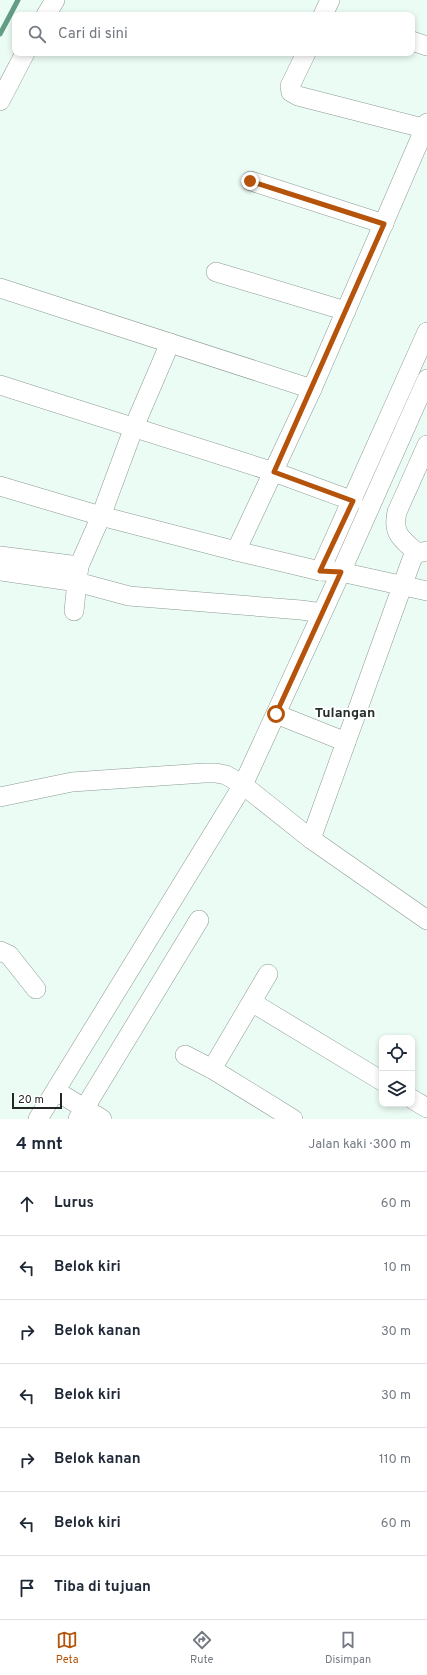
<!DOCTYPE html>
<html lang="id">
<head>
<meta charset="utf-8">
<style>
  body { margin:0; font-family:Overpass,sans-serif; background:#f6f6f7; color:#1f2937 }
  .controls { position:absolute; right:12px; bottom:12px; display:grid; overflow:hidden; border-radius:8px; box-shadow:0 2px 6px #0003 }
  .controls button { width:36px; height:36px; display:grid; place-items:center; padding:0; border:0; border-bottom:1px solid #e0e1e3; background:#fff; color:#1f2937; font:20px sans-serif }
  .scale { position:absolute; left:12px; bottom:10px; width:50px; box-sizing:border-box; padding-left:4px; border:2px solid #222725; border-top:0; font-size:11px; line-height:14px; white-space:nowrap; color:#222725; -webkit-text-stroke:3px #fff; paint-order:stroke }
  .stop { position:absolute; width:12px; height:12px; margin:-9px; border:3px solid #b45309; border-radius:50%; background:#fff }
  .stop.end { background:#b45309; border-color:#fff; box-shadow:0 1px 4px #0008 }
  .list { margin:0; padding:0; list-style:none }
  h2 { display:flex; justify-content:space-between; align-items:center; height:52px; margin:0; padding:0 16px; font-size:17px }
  h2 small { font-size:13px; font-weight:400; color:#747a83 }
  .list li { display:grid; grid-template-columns:26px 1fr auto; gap:12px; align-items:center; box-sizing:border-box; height:64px; padding:0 16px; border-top:1px solid #e0e1e3 }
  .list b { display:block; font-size:15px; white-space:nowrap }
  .list em { font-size:13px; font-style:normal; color:#747a83 }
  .icon { flex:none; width:22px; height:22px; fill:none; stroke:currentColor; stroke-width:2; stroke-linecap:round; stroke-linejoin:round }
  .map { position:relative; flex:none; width:427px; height:1119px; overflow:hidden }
  .search { position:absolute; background:#fff; box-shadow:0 2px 6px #0003; left:12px; right:12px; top:12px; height:44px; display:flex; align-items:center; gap:10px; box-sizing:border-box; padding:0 14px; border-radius:8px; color:#747a83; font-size:15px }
  .sheet { height:500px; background:#fff }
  nav { display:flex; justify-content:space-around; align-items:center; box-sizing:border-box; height:56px; border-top:1px solid #e0e1e3; background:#fff; font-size:11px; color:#747a83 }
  nav a { display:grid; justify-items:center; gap:2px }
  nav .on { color:#b45309 }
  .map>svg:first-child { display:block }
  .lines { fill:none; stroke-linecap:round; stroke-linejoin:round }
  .stream { stroke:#639d86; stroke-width:5 }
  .minor-casing { stroke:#8b9a93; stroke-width:20 }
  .minor { stroke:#fff; stroke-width:19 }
  .route { stroke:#b45309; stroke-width:5 }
  .labels { text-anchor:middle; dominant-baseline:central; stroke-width:4; stroke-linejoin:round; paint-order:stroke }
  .quarter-label { font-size:14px; font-weight:bold; fill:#212d28; stroke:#fff }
</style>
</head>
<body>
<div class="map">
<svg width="427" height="1119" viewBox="0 0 427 1119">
  <rect width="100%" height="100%" fill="#ebfcf4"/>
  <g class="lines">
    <!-- stream -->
    <polyline class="stream" points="0,34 18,0"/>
    <!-- minor casing -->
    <g class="minor-casing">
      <g id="minor">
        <polyline points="46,15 55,0"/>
        <polyline points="323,15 330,0"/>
        <polyline points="412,41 427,46"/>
        <polyline points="306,53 290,86 291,92 298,96 427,129"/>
        <polyline points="0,101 25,53"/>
        <polyline points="251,181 384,224"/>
        <polyline points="216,272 346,311"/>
        <polyline points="0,288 312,389"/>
        <polyline points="0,385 274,472 353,501"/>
        <polyline points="0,486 101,516 236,551 320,571 341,572 427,591"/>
        <polyline points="236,551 312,389 427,123"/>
        <path d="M 417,553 C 402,539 392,534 397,512 L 427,445"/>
        <polyline points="0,556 79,566 101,516 134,427 170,343"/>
        <polyline points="79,566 77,582 129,596 301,610 322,613"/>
        <polyline points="0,571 77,582 74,611"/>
        <polyline points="320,571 427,332"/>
        <polyline points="276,714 346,742"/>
        <polyline points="0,797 72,782 204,773 216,773 226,775 243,785 311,839 427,920"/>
        <polyline points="311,839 412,559 417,553 427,551"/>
        <polyline points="0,951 9,955 36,989"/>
        <polyline points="253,1003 382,1081"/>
        <polyline points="185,1055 212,1069 293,1119"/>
        <polyline points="212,1069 268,974"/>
        <polyline points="56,1091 102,1119"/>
        <polyline points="412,1099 427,1108"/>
        <polyline points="38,1119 243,785 341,572 427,379"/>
        <polyline points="78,1119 199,920"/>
      </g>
    </g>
    <!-- minor -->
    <use href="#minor" class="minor"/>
  </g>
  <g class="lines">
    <!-- route -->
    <polyline class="route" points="250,181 384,224 274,472 353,501 320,571 341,572 276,714"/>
  </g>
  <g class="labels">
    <!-- quarter labels -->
    <g class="quarter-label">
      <text x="345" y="713">Tulangan</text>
    </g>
  </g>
</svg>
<div class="controls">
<button><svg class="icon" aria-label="locate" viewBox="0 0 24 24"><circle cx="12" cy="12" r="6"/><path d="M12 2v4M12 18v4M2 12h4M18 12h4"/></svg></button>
<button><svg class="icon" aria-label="layers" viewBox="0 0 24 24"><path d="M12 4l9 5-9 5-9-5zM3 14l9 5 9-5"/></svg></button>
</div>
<div class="scale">20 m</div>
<div class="stop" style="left:276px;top:714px"></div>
<div class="stop end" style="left:250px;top:181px"></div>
<div class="search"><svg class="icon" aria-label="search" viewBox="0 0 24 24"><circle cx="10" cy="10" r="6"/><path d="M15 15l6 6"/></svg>Cari di sini</div>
</div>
<section class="sheet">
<h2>4 mnt<small>Jalan kaki · 300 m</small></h2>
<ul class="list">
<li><svg class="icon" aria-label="ahead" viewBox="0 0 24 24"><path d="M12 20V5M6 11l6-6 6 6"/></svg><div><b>Lurus</b></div><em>60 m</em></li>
<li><svg class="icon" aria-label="left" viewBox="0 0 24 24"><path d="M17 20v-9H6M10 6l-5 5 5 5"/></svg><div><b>Belok kiri</b></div><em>10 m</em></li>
<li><svg class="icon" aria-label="right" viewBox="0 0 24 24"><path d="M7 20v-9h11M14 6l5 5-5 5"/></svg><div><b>Belok kanan</b></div><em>30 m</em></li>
<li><svg class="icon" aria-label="left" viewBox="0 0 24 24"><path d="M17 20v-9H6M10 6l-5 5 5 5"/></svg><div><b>Belok kiri</b></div><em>30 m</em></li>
<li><svg class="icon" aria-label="right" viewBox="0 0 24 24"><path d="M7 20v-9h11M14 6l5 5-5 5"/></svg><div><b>Belok kanan</b></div><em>110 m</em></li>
<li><svg class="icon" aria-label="left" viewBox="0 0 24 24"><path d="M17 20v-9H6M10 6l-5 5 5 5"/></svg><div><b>Belok kiri</b></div><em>60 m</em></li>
<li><svg class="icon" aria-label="arrive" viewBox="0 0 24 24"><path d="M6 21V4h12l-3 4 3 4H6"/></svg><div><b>Tiba di tujuan</b></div></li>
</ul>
</section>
<nav>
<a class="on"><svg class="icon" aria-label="map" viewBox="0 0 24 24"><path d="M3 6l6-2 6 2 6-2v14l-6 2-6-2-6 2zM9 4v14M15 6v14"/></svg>Peta</a>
<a><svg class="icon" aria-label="directions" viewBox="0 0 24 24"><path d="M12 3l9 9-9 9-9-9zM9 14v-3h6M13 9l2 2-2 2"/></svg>Rute</a>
<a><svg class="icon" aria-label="saved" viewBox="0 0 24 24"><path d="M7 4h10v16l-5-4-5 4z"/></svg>Disimpan</a>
</nav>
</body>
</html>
